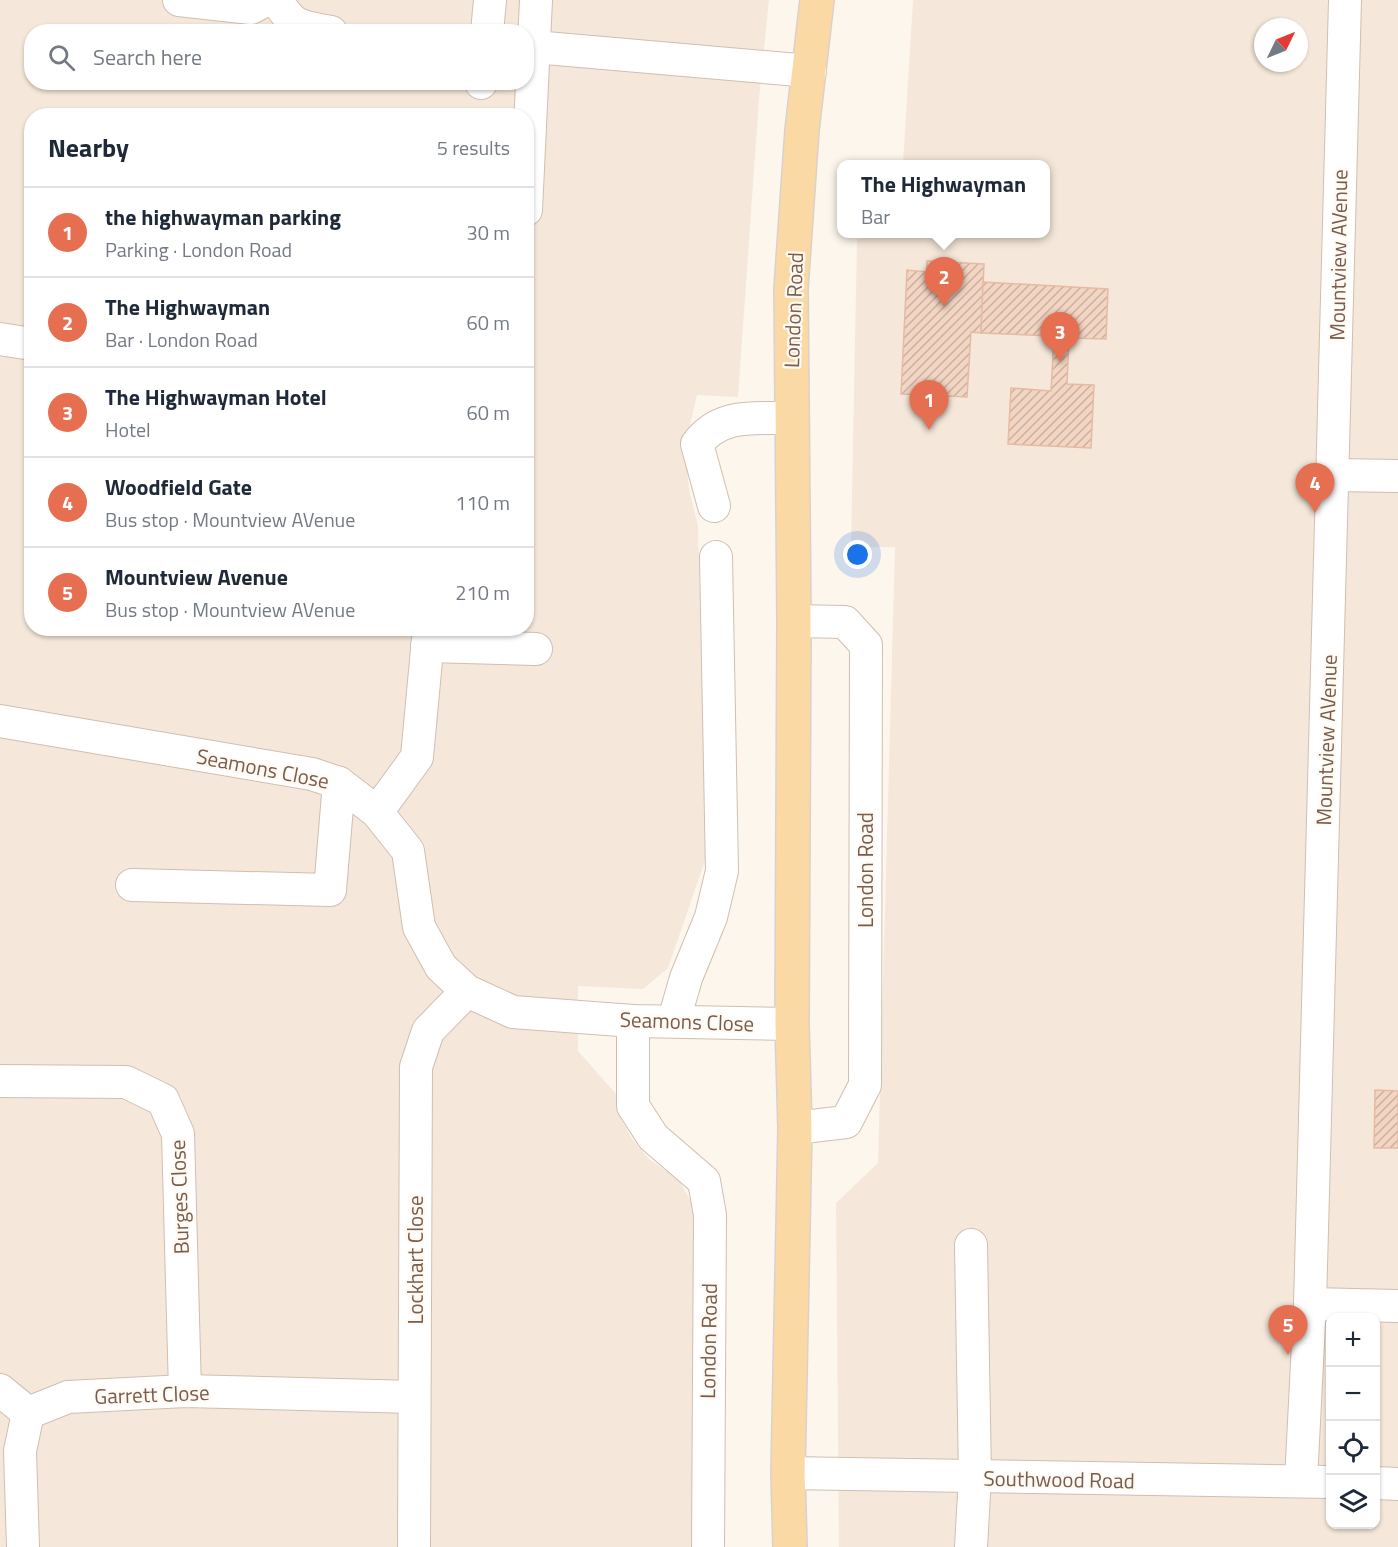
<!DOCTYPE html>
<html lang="en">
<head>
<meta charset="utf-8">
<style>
  body { margin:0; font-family:"Titillium Web",sans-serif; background:#f6f6f7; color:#1f2937 }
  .controls { position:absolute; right:18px; bottom:18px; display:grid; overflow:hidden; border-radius:12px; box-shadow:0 2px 4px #0004 }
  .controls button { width:54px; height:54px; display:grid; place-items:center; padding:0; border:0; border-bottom:2px solid #e0e1e3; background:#fff; color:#1f2937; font:30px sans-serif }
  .compass { position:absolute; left:1254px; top:18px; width:54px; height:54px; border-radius:50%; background:#fff; box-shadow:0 2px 4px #0004; rotate:47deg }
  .you { position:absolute; left:858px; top:555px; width:21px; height:21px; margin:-15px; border:4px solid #fff; border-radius:50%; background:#1a73e8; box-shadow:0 0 0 9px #1a73e833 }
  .badge { display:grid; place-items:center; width:39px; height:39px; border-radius:50%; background:#e76f51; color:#fff; font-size:20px; font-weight:700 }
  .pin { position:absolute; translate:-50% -50px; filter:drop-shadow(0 2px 3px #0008) }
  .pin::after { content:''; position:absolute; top:32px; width:21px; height:18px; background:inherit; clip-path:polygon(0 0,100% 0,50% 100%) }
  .popup { position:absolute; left:837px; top:160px; width:213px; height:78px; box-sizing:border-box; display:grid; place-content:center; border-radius:12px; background:#fff; filter:drop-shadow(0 2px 4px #0005); font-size:20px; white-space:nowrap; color:#747a83 }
  .popup b { font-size:22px; color:#1f2937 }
  .popup::after { content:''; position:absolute; left:50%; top:100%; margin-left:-12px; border:12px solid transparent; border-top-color:#fff }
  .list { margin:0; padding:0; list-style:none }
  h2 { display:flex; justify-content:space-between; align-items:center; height:78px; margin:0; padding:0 24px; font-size:26px }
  h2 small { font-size:20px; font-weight:400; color:#747a83 }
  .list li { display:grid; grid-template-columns:39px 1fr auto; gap:18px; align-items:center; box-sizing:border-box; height:90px; padding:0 24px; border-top:2px solid #e0e1e3 }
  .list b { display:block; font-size:22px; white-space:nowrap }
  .list p { margin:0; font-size:20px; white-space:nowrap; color:#747a83 }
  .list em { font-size:20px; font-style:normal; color:#747a83 }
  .icon { flex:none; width:33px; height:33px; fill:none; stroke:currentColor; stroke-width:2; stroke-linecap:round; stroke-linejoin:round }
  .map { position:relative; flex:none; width:1398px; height:1547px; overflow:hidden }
  .search { position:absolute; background:#fff; box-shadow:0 2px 4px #0004; left:24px; top:24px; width:510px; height:66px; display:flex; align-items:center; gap:15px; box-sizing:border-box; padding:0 21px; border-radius:24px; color:#747a83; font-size:22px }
  .panel { position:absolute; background:#fff; box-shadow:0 2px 4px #0004; left:24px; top:108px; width:510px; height:528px; border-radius:24px }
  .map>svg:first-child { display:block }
  .residential { fill:#f5e8da; fill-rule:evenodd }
  .building { fill:url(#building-hatch); stroke:#e6bba3; stroke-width:1.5 }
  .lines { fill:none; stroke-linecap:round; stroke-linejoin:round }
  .minor-casing { stroke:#d1beb0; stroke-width:34 }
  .major-casing { stroke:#dad1cd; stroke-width:36 }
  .minor { stroke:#fff; stroke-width:32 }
  .major { stroke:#fbd9a5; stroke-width:33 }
  .labels { text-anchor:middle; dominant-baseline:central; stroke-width:4.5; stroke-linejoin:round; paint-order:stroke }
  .street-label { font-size:21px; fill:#7a5c4d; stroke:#fffaf3 }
</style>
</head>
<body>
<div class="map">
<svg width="1398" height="1547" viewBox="0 0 1398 1547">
  <defs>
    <pattern id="building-hatch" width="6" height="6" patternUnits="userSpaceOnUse" patternTransform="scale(1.5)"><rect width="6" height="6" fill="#f3d5c3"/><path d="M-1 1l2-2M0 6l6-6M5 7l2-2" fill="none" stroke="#cab0a1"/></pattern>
  </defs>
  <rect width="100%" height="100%" fill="#fdf6ec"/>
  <!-- residential -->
  <g class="residential">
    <path d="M 0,0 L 769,0 L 759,99 L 738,397 L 697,395 L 685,447 L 689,490 L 698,526 L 707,855 L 668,968 L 643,989 L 578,986 L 578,1051 L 617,1095 L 621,1119 L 632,1139 L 649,1159 L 679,1180 L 694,1207 L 697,1547 L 0,1547 ZM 32,32 L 526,32 L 526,82 L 32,82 ZM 32,116 L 526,116 L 526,628 L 32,628 Z"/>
    <path d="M 913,0 L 1398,0 L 1398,1547 L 839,1547 L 836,1203 L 878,1163 L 895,547 L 851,547 L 857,239 L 898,234 L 1046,234 L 1046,164 L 903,164 ZM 1263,27 L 1299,27 L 1299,63 L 1263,63 ZM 1330,1318 L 1376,1318 L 1376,1524 L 1330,1524 Z"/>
  </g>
  <!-- building -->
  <g class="building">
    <polygon points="927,261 984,264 981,333 971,332 967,397 901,394 907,270 927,272"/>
    <polygon points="983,282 1108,289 1106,339 1069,338 1067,384 1094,385 1091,448 1008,444 1011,388 1051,391 1054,336 981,333"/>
    <polygon points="1375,1090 1398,1091 1398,1148 1374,1148"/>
  </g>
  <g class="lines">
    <!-- minor casing -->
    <g class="minor-casing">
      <g id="minor">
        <polyline points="179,0 251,8 266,0"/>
        <path d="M 277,0 C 293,28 300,26 331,32"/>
        <polyline points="487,32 490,0"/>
        <polyline points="534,47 810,71"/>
        <polyline points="481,83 481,82"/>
        <polyline points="526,210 536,0"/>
        <polyline points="0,339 32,344"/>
        <polyline points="1333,475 1398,476"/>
        <path d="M 714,506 L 697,444 C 721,412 755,419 791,418"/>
        <polyline points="794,621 845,622 866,645 865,1085 846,1122 795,1128"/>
        <polyline points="427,646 536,649"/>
        <polyline points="0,721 312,774 339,783 377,812 408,851 419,927 441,967 467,991 513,1012 633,1021 792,1024"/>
        <polyline points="377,812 417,757 429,628"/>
        <polyline points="132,885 330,890 339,783"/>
        <polyline points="674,1020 686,978 711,917 722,871 716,557"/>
        <polyline points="633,1021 633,1106 653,1137 704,1181 710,1215 708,1547"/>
        <polyline points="0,1081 126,1082 163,1100 178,1134 185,1391"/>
        <polyline points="1310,1304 1398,1306"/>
        <polyline points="0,1390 28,1413"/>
        <polyline points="788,1473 1330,1482"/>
        <polyline points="1301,1481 1310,1304 1345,0"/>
        <polyline points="1376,1483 1398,1484"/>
        <polyline points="23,1547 20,1451 28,1413 68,1397 185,1391 414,1397"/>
        <polyline points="414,1547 416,1067 428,1031 467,991"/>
        <polyline points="971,1547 975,1477 971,1245"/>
      </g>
    </g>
    <!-- major casing -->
    <g class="major-casing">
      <polyline id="major" points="790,1547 788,1473 795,1128 792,1024 794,621 791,289 802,130 817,0"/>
    </g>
    <!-- minor -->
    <use href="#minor" class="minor"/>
    <!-- major -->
    <use href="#major" class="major"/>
  </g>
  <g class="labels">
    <!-- street labels -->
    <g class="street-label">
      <text transform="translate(1338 255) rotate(-89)">Mountview AVenue</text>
      <text transform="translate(793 310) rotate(-88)">London Road</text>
      <text transform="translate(1326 740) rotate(-88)">Mountview AVenue</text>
      <text transform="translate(263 768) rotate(11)">Seamons Close</text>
      <text transform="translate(865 870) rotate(-90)">London Road</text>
      <text transform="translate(687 1021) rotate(2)">Seamons Close</text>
      <text transform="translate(179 1197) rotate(-92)">Burges Close</text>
      <text transform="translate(415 1260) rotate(-90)">Lockhart Close</text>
      <text transform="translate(708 1341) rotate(-89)">London Road</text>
      <text transform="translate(152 1394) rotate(-2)">Garrett Close</text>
      <text transform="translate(1059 1479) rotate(1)">Southwood Road</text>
    </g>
  </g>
</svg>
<div class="controls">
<button>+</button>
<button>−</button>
<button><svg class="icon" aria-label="locate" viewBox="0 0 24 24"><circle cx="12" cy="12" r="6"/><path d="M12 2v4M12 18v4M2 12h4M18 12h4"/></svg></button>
<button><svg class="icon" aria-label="layers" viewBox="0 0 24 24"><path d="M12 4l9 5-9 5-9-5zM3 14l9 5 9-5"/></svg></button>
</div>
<svg class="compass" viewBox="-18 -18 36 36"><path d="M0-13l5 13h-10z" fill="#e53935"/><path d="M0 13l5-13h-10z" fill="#747a83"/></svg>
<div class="you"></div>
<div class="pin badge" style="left:929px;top:430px">1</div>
<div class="pin badge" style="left:944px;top:307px">2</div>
<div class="popup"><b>The Highwayman</b>Bar</div>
<div class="pin badge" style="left:1060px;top:362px">3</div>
<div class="pin badge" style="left:1315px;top:513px">4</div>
<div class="pin badge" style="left:1288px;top:1355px">5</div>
<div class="search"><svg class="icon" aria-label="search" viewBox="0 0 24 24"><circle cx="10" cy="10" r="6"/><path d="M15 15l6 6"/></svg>Search here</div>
<section class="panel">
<h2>Nearby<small>5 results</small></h2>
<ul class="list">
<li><span class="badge">1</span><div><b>the highwayman parking</b><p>Parking · London Road</p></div><em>30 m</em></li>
<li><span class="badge">2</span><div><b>The Highwayman</b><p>Bar · London Road</p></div><em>60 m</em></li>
<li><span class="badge">3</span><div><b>The Highwayman Hotel</b><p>Hotel</p></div><em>60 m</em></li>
<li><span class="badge">4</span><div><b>Woodfield Gate</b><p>Bus stop · Mountview AVenue</p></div><em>110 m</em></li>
<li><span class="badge">5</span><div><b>Mountview Avenue</b><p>Bus stop · Mountview AVenue</p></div><em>210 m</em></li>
</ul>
</section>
</div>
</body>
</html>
